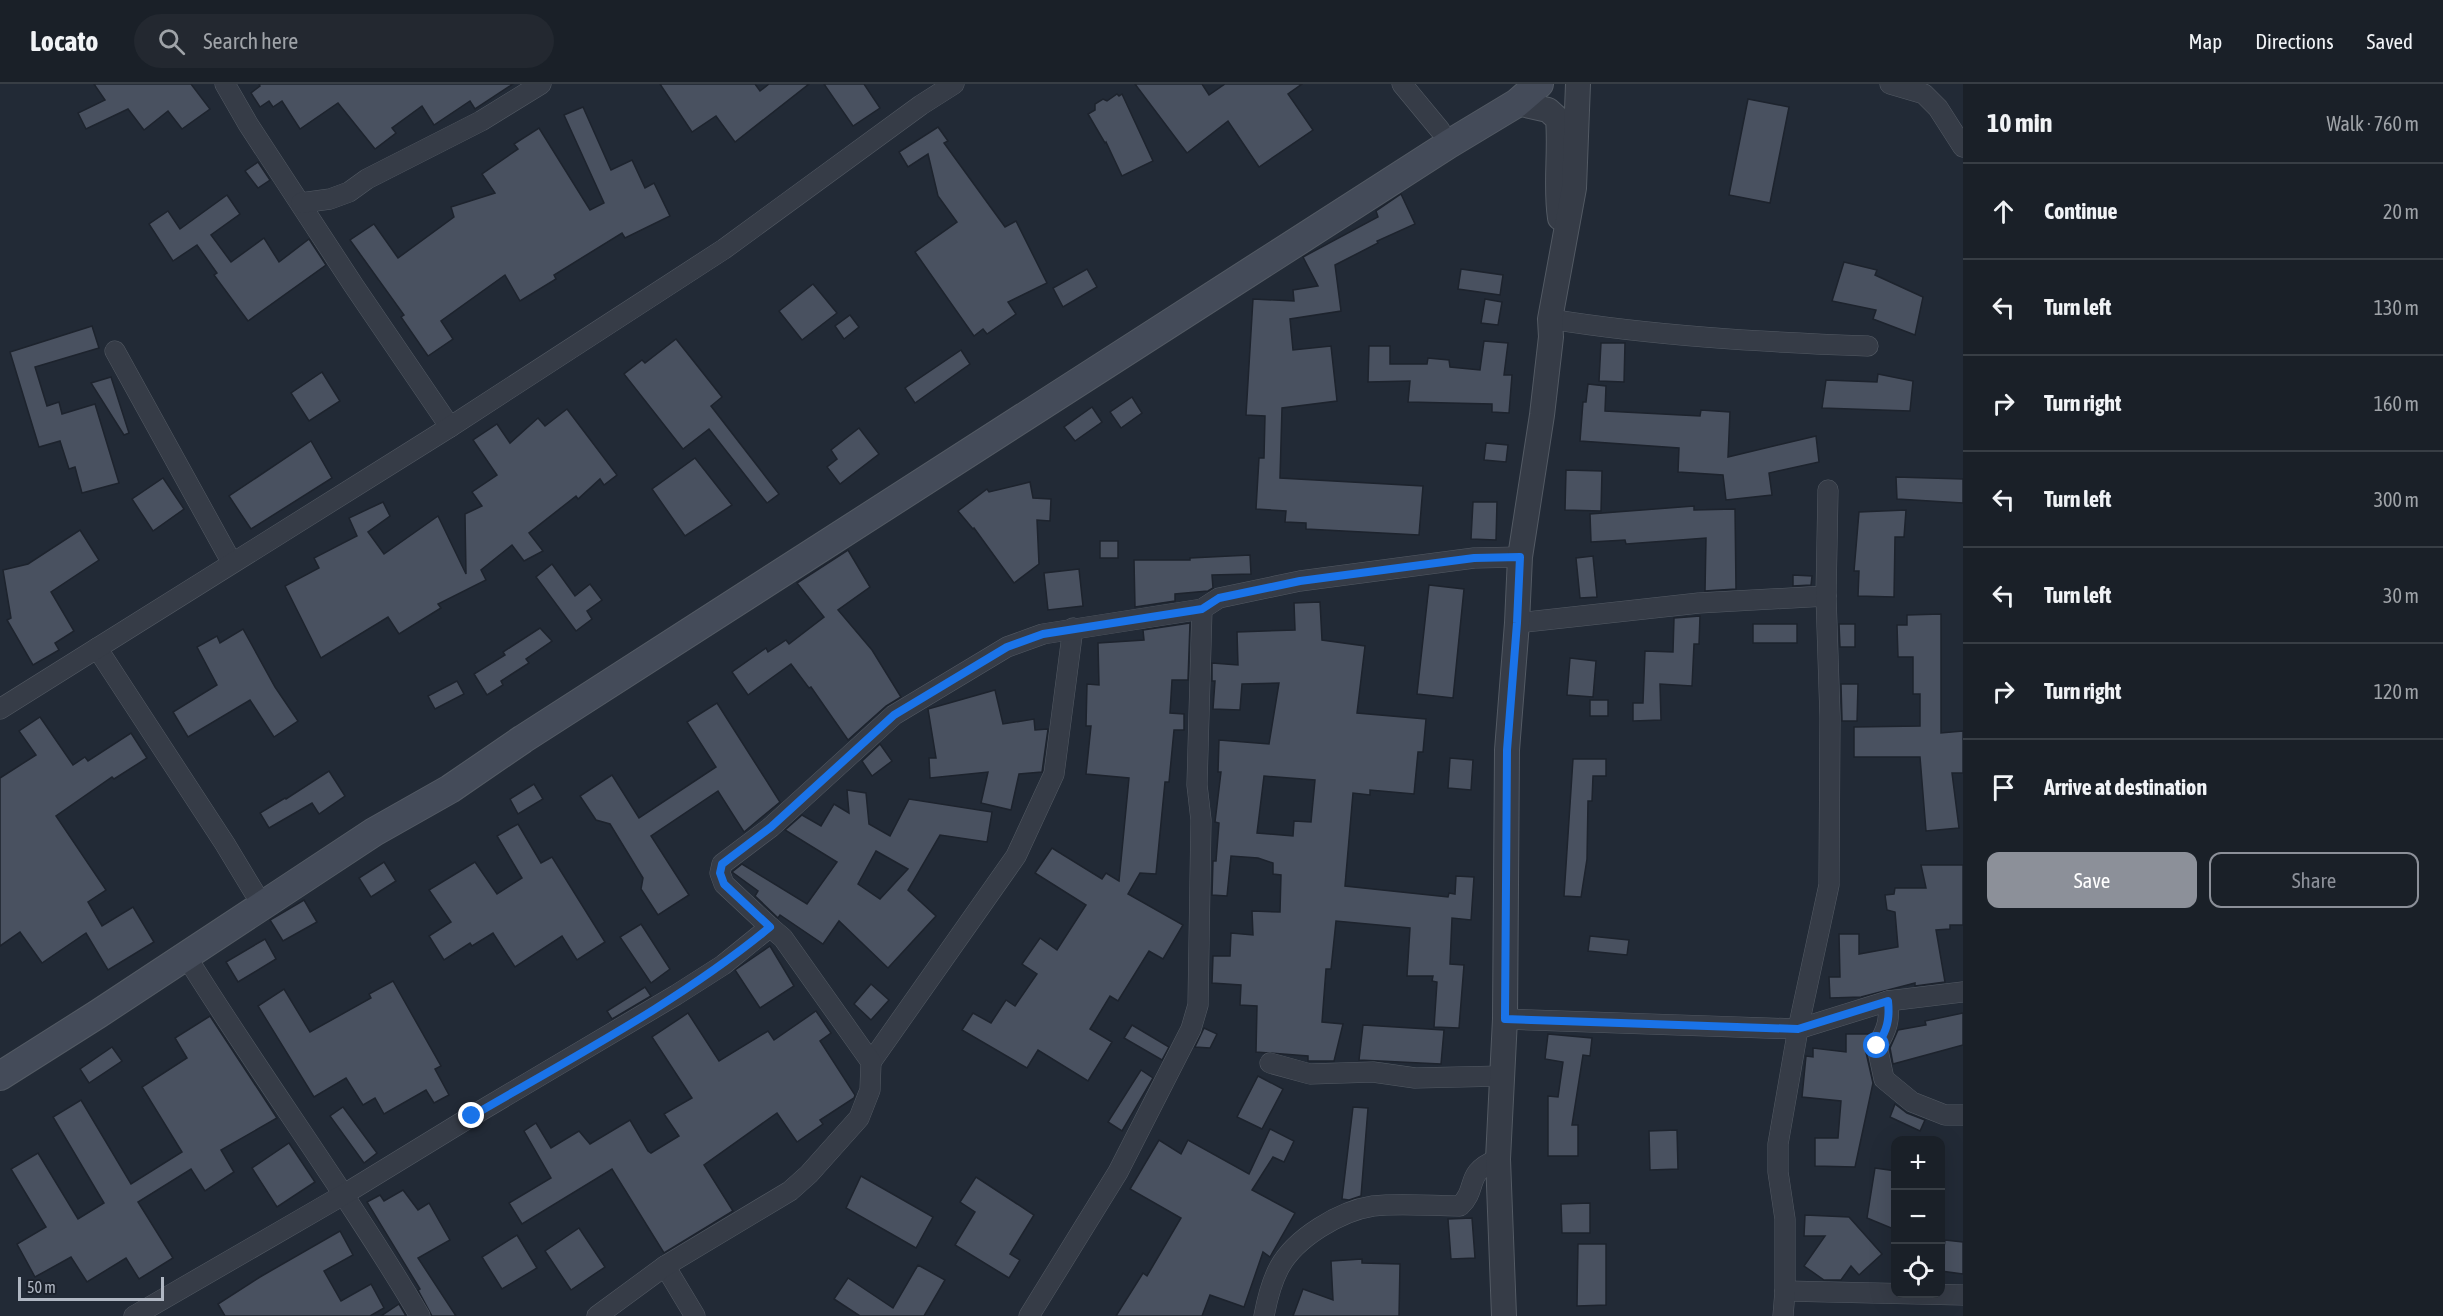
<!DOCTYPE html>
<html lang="en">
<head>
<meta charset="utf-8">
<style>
  body { margin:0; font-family:"Asap Condensed",sans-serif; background:#232830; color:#f1f3f6 }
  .controls { position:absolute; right:18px; bottom:18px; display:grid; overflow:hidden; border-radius:12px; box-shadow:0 6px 24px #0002 }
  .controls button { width:54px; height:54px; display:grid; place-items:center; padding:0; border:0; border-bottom:2px solid #383e45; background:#1a2028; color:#f1f3f6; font:30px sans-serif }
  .scale { position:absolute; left:18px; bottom:15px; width:146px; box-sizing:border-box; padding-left:6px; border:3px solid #b0b7c3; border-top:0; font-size:16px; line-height:21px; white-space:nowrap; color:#b0b7c3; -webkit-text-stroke:4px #1b212b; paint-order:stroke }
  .stop { position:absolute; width:18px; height:18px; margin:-14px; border:4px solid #1a73e8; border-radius:50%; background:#fff }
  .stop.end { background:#1a73e8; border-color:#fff; box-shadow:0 2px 6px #0008 }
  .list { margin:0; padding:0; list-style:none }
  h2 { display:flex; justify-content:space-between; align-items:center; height:78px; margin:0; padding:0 24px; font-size:26px }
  h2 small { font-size:20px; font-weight:400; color:#9fa3a8 }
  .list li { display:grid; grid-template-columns:39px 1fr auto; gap:18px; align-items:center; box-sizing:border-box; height:96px; padding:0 24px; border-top:2px solid #383e45 }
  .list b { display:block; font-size:22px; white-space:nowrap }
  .list em { font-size:20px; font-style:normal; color:#9fa3a8 }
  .actions { display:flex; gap:12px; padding:18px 24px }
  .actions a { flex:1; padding:14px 0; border:2px solid #8c9099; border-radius:12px; text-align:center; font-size:21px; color:#8c9099 }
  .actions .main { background:#8c9099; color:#fff }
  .icon { flex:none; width:33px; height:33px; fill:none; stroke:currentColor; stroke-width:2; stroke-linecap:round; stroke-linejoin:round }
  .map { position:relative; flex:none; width:1963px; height:1232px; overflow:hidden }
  header { display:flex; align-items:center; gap:36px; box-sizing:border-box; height:84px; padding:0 30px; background:#1a2028; border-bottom:2px solid #383e45 }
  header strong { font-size:28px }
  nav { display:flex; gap:33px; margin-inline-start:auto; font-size:21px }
  .search { width:420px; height:54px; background:#232830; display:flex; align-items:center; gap:15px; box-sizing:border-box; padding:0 21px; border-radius:33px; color:#9fa3a8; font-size:22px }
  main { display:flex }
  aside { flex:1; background:#1a2028 }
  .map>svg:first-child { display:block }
  .building { fill:#495160; stroke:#1d232d; stroke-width:1.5; fill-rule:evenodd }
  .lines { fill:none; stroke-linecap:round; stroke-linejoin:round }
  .minor-casing { stroke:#535a64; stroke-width:21 }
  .tertiary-casing { stroke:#535a64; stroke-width:26 }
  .secondary-casing { stroke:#535a64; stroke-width:30 }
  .minor { stroke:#363c47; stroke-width:20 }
  .tertiary { stroke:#363c47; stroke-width:24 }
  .secondary { stroke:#444b59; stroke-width:28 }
  .route { stroke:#1a73e8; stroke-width:8 }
</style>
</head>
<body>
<header>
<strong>Locato</strong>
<div class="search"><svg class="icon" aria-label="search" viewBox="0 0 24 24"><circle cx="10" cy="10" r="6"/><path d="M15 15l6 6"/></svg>Search here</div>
<nav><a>Map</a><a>Directions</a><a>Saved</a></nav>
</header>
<main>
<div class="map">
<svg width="1963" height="1232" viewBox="0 0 1963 1232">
  <rect width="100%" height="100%" fill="#222a36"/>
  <!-- building -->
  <g class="building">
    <polygon points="94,0 191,0 210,25 182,45 168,27 144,46 128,25 86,45 78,29 105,16"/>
    <polygon points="259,0 513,0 475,25 470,17 434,41 422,22 392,44 396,49 375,65 338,19 300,45 282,17 273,23 269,17 260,23 251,9 260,2"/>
    <polygon points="660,0 755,0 760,7 769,0 809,0 735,58 716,32 692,48"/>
    <polygon points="824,0 864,0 880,24 853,42"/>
    <polygon points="1135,0 1202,0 1209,11 1225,0 1302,0 1288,10 1313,46 1259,83 1228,37 1187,69"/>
    <polygon points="1117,10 1119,12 1122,10 1153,77 1122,92 1106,58 1105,59 1088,30 1095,26 1095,20 1103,15 1107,17"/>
    <polygon points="1748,15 1789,23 1770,119 1729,111"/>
    <polygon points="583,23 611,86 632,76 645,104 654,99 670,132 625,154 622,149 554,191 556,195 520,217 505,191 441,237 453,255 428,272 401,233 404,231 350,156 374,140 398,174 454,133 451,123 495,109 482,90 518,65 514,60 539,44 590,126 604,119 564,31"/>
    <polygon points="938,43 948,57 944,59 1005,143 1016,137 1047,199 1008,218 1016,230 987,250 983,245 974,252 915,168 957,138 938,112 928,70 908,83 899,68"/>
    <polygon points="258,78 270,96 258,104 245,87"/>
    <polygon points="1401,110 1415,140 1377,157 1378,159 1335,181 1341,227 1290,235 1293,266 1331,262 1337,317 1282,324 1280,394 1423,402 1419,451 1306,445 1306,439 1285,438 1286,427 1256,425 1259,374 1264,374 1265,332 1246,331 1253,215 1294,217 1293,206 1318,202 1303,173 1378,133 1376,127"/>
    <polygon points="227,111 240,130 211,151 231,178 264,154 279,178 309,155 326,181 248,237 214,191 217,189 197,161 173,177 149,140 168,127 180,145"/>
    <polygon points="1844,178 1877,186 1875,191 1923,213 1915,251 1873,235 1876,226 1832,217"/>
    <polygon points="1087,185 1097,203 1063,223 1053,204"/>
    <polygon points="1461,185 1503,191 1500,211 1458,205"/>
    <polygon points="813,200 837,229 802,256 779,227"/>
    <polygon points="1485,215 1502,218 1498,241 1481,239"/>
    <polygon points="850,231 859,243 844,255 835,242"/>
    <polygon points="92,242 99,264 35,283 47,322 59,318 62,330 95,320 119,399 82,409 75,383 69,385 60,357 39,363 10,268"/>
    <polygon points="676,255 722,313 711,322 779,410 767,419 709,345 683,365 624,290 642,276 645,279"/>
    <polygon points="1484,257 1508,259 1504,291 1512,291 1509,329 1492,328 1492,320 1408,318 1410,297 1368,298 1369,262 1390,262 1390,280 1427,280 1428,274 1449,276 1450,283 1480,286"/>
    <polygon points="1601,259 1625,259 1624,298 1599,297"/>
    <polygon points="961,266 970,280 915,319 905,304"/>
    <polygon points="322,288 340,317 309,337 291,309"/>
    <polygon points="1878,290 1913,297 1910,327 1822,324 1826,296 1877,298"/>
    <polygon points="111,293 129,349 124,351 91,299"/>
    <polygon points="1588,300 1606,302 1605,327 1700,332 1701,326 1730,328 1728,373 1816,352 1819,378 1769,389 1772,411 1726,416 1723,391 1678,388 1679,364 1580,357 1583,318 1586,318"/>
    <polygon points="1132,313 1142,329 1121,344 1110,328"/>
    <polygon points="1092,323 1102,338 1075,357 1064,343"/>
    <polygon points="567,325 617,391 604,401 600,395 578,415 576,412 529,449 543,467 524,477 512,461 481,486 486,496 438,520 441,524 399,550 388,533 321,574 285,502 319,484 314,474 357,452 349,434 383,418 390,432 368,448 384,470 438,432 466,490 465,430 482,422 472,408 497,391 473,356 497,340 510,359 538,334 545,342"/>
    <polygon points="859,344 879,370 840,400 827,383 837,375 831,366"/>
    <polygon points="311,357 332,394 251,445 229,412"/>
    <polygon points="1486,359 1508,361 1506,378 1484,376"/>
    <polygon points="695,374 732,421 685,452 652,405"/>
    <polygon points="1566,386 1602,387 1601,427 1565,426"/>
    <polygon points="1896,393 1963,395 1963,419 1897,415"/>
    <polygon points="163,394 184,425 153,447 132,415"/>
    <polygon points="1030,398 1033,414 1051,415 1050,437 1037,436 1039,480 1014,499 974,444 973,445 958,427 987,405 989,408"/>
    <polygon points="1473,418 1497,418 1496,456 1471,455"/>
    <polygon points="1694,422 1694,426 1735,425 1736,505 1705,507 1706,454 1626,460 1625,456 1591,458 1590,430"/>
    <polygon points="1906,426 1904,453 1895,453 1894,513 1858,512 1859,487 1854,487 1859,428"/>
    <polygon points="80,446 99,476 51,508 74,547 55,559 59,566 33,581 7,536 11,534 3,486 28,480"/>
    <rect x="1100" y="457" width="18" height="17"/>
    <polygon points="848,466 870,503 838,526 872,566 901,613 886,622 848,656 811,603 809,604 791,580 748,611 732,588 766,564 768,568 786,556 789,560 824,533 797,499"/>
    <polygon points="1250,471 1251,490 1212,491 1213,504 1208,507 1175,510 1175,517 1135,523 1134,476 1190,476 1190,474"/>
    <polygon points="1593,472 1597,513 1580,514 1576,474"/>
    <polygon points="552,480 575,512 590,500 602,516 587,527 592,535 576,547 536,493"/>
    <polygon points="1079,485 1083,522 1048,526 1044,489"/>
    <polygon points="1793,491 1812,492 1811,501 1793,502"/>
    <polygon points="1429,501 1464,505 1453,614 1417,610"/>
    <path d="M 1320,518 L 1322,556 L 1365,562 L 1357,629 L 1426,635 L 1423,668 L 1418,668 L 1414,710 L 1370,706 L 1370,711 L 1353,709 L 1345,802 L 1448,813 L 1449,809 L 1455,810 L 1456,792 L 1474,793 L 1471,836 L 1452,834 L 1450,880 L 1464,881 L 1459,944 L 1434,943 L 1437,898 L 1432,897 L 1433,892 L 1407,892 L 1410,844 L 1336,837 L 1331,885 L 1326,885 L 1322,938 L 1343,940 L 1334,977 L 1308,977 L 1308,972 L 1256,968 L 1257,922 L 1240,921 L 1241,901 L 1212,899 L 1213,872 L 1230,872 L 1231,849 L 1253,851 L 1252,827 L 1280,828 L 1281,791 L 1273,790 L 1273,779 L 1258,774 L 1231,772 L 1227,812 L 1212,811 L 1213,777 L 1216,777 L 1219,739 L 1215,738 L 1221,688 L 1218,688 L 1219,656 L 1269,660 L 1279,599 L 1242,600 L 1240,626 L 1213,625 L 1215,597 L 1212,597 L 1212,579 L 1238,581 L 1237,548 L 1295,546 L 1294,519 ZM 1264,692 L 1315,696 L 1311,738 L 1294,737 L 1293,752 L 1257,749 Z"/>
    <polygon points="1941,530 1941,649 1963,647 1963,689 1952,689 1959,744 1926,747 1920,673 1854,673 1854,643 1920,642 1920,610 1913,610 1913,573 1898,573 1897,541 1907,541 1907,531"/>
    <polygon points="1700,532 1699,560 1694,560 1692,602 1660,600 1661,636 1633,637 1633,619 1643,619 1645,567 1673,568 1674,534"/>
    <polygon points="1190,539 1188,596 1172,596 1170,629 1184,630 1184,646 1174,646 1169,698 1165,698 1156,790 1140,789 1128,810 1183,841 1163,875 1149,867 1118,917 1110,912 1090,945 1112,958 1088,997 1038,966 1027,984 962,946 973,929 991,939 1006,916 1015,922 1037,890 1022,880 1040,854 1057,866 1086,821 1035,789 1052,764 1102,795 1106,789 1119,797 1129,694 1086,690 1091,642 1086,642 1087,600 1099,601 1098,559 1144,556 1143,546"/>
    <rect x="1753" y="540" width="44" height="19"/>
    <polygon points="1839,540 1855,540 1855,563 1840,563"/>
    <polygon points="540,544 552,557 526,575 529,579 501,597 503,601 487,611 474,590 505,571 503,568"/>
    <polygon points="243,545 275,603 298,637 274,653 250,616 188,653 173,628 217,601 197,563 217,552 220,559"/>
    <polygon points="1570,574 1596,577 1593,613 1567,611"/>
    <polygon points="457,597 464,610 435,625 428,612"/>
    <polygon points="1841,600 1858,600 1857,637 1842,637"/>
    <polygon points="995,606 1003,640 1034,635 1035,646 1048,645 1042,688 1019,690 1011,726 981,719 988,688 930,694 929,674 936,674 928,625"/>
    <rect x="1590" y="616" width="18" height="16"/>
    <polygon points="717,619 780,718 744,748 718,707 651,752 689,811 658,831 641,805 643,794 610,740 596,736 580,712 612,691 639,734 716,683 687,638"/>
    <polygon points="40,633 73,681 85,673 88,677 131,649 147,674 114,695 112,693 56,732 106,806 88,818 102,842 133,823 154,858 108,886 86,849 42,879 20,848 0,862 0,694 36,671 19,647"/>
    <polygon points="880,660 892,677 872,692 862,677"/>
    <polygon points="1450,674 1473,676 1471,706 1448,704"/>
    <polygon points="1573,675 1606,675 1606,692 1593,692 1592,717 1588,717 1587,775 1581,813 1564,812"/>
    <polygon points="329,687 345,712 319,730 312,719 269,744 260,729 285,714 286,715"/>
    <polygon points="534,700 543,715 518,730 510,715"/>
    <path d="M 847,706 L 866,709 L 869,740 L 890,752 L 909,715 L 992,728 L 987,758 L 940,751 L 908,806 L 936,832 L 888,884 L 839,837 L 823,860 L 780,831 L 778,834 L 755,812 L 758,807 L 732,788 L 742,780 L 807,820 L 837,778 L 785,746 L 802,731 L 821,742 L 834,720 L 849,729 ZM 876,767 L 908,785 L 880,815 L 858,800 Z"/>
    <polygon points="518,740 541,779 552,773 605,858 577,876 562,852 515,883 493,849 472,862 470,859 444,876 429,852 451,838 429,806 475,778 497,810 522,794 497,752"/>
    <polygon points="384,778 396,797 371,813 359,794"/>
    <polygon points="1921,781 1963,781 1963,841 1950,841 1950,845 1936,846 1945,898 1915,902 1915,899 1861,913 1830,914 1829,893 1840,893 1839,850 1859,850 1859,870 1898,863 1895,828 1887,826 1885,811 1894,810 1895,804 1926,804"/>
    <polygon points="304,816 317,838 283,857 270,836"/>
    <polygon points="641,840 670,885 651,899 620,853"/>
    <polygon points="1590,852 1629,856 1627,871 1588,867"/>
    <polygon points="265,855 276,875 238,898 226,878"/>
    <polygon points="770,862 794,902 760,924 735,886"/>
    <polygon points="393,897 441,982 435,985 449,1011 434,1019 426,1006 384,1030 375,1014 363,1021 346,994 314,1013 258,922 284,905 310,948 371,914 369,910"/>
    <polygon points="871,900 889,916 871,936 854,920"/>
    <polygon points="645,903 651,912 612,935 607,927"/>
    <polygon points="816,927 831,949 820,957 855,1011 854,1014 820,1036 823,1040 797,1058 777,1029 704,1081 733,1127 664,1169 612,1085 522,1140 509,1119 551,1094 524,1047 536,1039 551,1064 579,1047 590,1060 630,1036 648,1067 651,1069 679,1052 664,1030 692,1014 652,953 688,929 719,977 768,947 774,956"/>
    <polygon points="1963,929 1963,961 1893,980 1890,964 1898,946 1926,941 1925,937"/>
    <polygon points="210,932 277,1034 221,1066 234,1088 205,1107 191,1085 138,1118 173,1174 139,1195 126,1174 87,1198 71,1173 35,1193 17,1160 46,1143 11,1085 38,1069 78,1135 104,1119 53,1033 81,1016 131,1100 182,1068 142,1003 187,974 175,954"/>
    <polygon points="1132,941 1169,963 1162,976 1124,954"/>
    <polygon points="1363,941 1444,946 1441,980 1359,976"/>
    <polygon points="1204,944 1217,950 1210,964 1195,963"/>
    <polygon points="1548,950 1592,954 1590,972 1583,971 1572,1041 1578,1041 1578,1072 1548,1072 1548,1012 1558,1013 1563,978 1545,975"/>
    <polygon points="1846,950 1870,950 1865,964 1873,999 1855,1083 1815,1082 1815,1054 1838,1054 1841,1017 1802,1013 1806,972 1813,973 1813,964 1846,968"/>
    <polygon points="112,963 122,977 89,999 80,985"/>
    <polygon points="1141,986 1153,994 1122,1047 1108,1038"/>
    <polygon points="1258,992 1283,1005 1262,1045 1237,1033"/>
    <polygon points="1895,1020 1907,1029 1925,1036 1920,1047 1890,1033"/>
    <polygon points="343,1023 377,1069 364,1079 330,1032"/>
    <polygon points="1353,1023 1368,1024 1361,1112 1349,1116 1342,1115"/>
    <polygon points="1270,1045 1294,1057 1284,1078 1273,1073 1252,1106 1295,1129 1270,1173 1263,1168 1244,1223 1210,1211 1202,1232 1116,1232 1143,1189 1147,1192 1181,1134 1130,1105 1159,1056 1181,1070 1188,1056 1249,1090"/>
    <polygon points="1677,1046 1678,1085 1650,1086 1649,1047"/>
    <polygon points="289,1059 315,1098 277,1123 252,1084"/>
    <polygon points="1875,1084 1896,1087 1896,1146 1867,1134"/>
    <polygon points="861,1092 933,1133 916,1164 846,1124"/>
    <polygon points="976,1093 1034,1131 1010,1170 1020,1176 1009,1194 955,1161 975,1128 960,1118"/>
    <polygon points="403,1106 418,1126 429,1119 450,1156 418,1174 456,1232 432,1232 418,1206 420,1205 367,1118 380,1111 384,1117"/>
    <polygon points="1590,1119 1590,1149 1562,1149 1561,1120"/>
    <polygon points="1805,1131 1849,1133 1882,1170 1859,1191 1851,1182 1841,1196 1824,1196 1804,1182 1825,1152 1804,1152"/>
    <polygon points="1472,1134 1475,1174 1451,1175 1448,1135"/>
    <polygon points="579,1144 605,1183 571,1206 545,1167"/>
    <polygon points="340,1147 353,1171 324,1187 341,1217 371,1200 384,1224 370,1232 225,1232 218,1220 260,1193"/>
    <polygon points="517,1151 537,1184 502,1205 482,1173"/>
    <polygon points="1945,1156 1963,1158 1963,1190 1941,1187"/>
    <polygon points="1578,1160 1606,1160 1606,1221 1577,1222"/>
    <polygon points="1362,1175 1362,1179 1400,1180 1399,1232 1293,1232 1303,1205 1333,1216 1331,1177"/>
    <polygon points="918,1181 945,1196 924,1232 860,1232 834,1215 848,1194 893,1224"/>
    <polygon points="399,1220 406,1232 381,1232"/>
  </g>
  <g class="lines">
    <!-- minor casing -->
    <g class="minor-casing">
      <g id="minor">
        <polyline points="225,0 248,40 354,202 450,343"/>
        <polyline points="1402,0 1440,46"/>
        <polyline points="1890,0 1924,10 1938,24 1963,63"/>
        <polyline points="301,119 330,115 349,108 367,95 481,37 541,0"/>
        <path d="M 1550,235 C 1655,252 1761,258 1868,262"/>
        <polyline points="115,267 232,479"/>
        <polyline points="1517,539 1699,519 1826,512"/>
        <polyline points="97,564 225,760 254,808"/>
        <polyline points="0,625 450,343 724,165 921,21 954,0"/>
        <path d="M 186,872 C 262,994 347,1109 420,1232"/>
        <path d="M 1888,917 C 1890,936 1887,946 1877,962 L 1884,995 L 1912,1018 L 1945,1031 L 1963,1031"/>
        <polyline points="1505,935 1798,945 1888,917 1963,908"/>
        <polyline points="871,978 1016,772 1054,690 1073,544"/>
        <polyline points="1270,979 1310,990 1373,988 1415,994 1502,992"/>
        <polyline points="665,1182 695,1232"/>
        <polyline points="1785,1207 1963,1211"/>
        <polyline points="134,1232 343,1111 472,1032 676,911 723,881 770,843 724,800 720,789 722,780 771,743 894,631 1007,563 1043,550 1202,525"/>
        <polyline points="597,1232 665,1182 790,1107 809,1090 859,1034 870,1006 871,978 783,854 770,843"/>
        <polyline points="1029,1232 1118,1088 1191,945 1198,921 1201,736 1197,701 1202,525 1219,514 1300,497 1474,474 1520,473"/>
        <path d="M 1264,1232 C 1267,1216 1271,1199 1279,1184 C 1295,1154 1340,1127 1373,1122 C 1401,1119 1432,1122 1460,1122 C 1479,1104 1463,1089 1498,1075"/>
        <polyline points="1783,1232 1785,1207 1785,1135 1778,1088 1778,1060 1798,945 1829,801 1830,633 1826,512 1828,406"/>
      </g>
    </g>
    <!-- tertiary casing -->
    <g class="tertiary-casing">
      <g id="tertiary">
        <path d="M 1517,19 L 1548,26 L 1558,35 C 1561,68 1555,101 1560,134"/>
        <polyline points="1504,1232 1498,1075 1505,935 1507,666 1517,539 1520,473 1542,331 1551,253 1550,235 1574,104 1578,0"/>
      </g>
    </g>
    <!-- secondary casing -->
    <g class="secondary-casing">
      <polyline id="secondary" points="0,992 98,930 374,748 450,705 523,655 1449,60 1517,19 1539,0"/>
    </g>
    <!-- minor -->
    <use href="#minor" class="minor"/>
    <!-- tertiary -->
    <use href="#tertiary" class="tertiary"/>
    <!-- secondary -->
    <use href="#secondary" class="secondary"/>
  </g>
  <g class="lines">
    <!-- route -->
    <path class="route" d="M 472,1032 C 573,973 679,918 770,843 L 724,800 L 720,789 L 722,780 L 771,743 L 894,631 L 1007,563 L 1043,550 L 1202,525 L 1219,514 L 1300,497 L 1474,474 L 1520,473 L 1517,539 L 1507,666 L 1505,935 L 1798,945 L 1888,917 C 1890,936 1887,946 1877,962"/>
  </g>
</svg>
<div class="controls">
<button>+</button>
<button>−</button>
<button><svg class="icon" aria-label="locate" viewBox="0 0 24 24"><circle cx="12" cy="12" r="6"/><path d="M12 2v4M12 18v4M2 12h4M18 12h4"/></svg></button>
</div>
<div class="scale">50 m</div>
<div class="stop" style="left:1877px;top:962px"></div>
<div class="stop end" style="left:472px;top:1032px"></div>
</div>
<aside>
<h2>10 min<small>Walk · 760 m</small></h2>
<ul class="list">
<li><svg class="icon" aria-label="ahead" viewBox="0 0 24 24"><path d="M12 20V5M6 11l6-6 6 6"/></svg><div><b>Continue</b></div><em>20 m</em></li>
<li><svg class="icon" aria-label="left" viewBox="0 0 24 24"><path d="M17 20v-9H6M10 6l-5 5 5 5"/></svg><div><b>Turn left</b></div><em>130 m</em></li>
<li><svg class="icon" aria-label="right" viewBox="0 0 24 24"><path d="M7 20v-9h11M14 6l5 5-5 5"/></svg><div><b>Turn right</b></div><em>160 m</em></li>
<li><svg class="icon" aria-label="left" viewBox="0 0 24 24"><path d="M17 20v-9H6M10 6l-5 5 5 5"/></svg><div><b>Turn left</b></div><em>300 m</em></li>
<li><svg class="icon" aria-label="left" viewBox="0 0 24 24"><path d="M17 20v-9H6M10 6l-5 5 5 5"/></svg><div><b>Turn left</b></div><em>30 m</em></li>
<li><svg class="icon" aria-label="right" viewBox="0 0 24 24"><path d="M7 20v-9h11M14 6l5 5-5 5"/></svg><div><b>Turn right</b></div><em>120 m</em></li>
<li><svg class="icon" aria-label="arrive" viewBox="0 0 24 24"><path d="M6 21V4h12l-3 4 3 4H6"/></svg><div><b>Arrive at destination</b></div></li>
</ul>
<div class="actions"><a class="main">Save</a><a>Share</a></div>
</aside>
</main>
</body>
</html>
